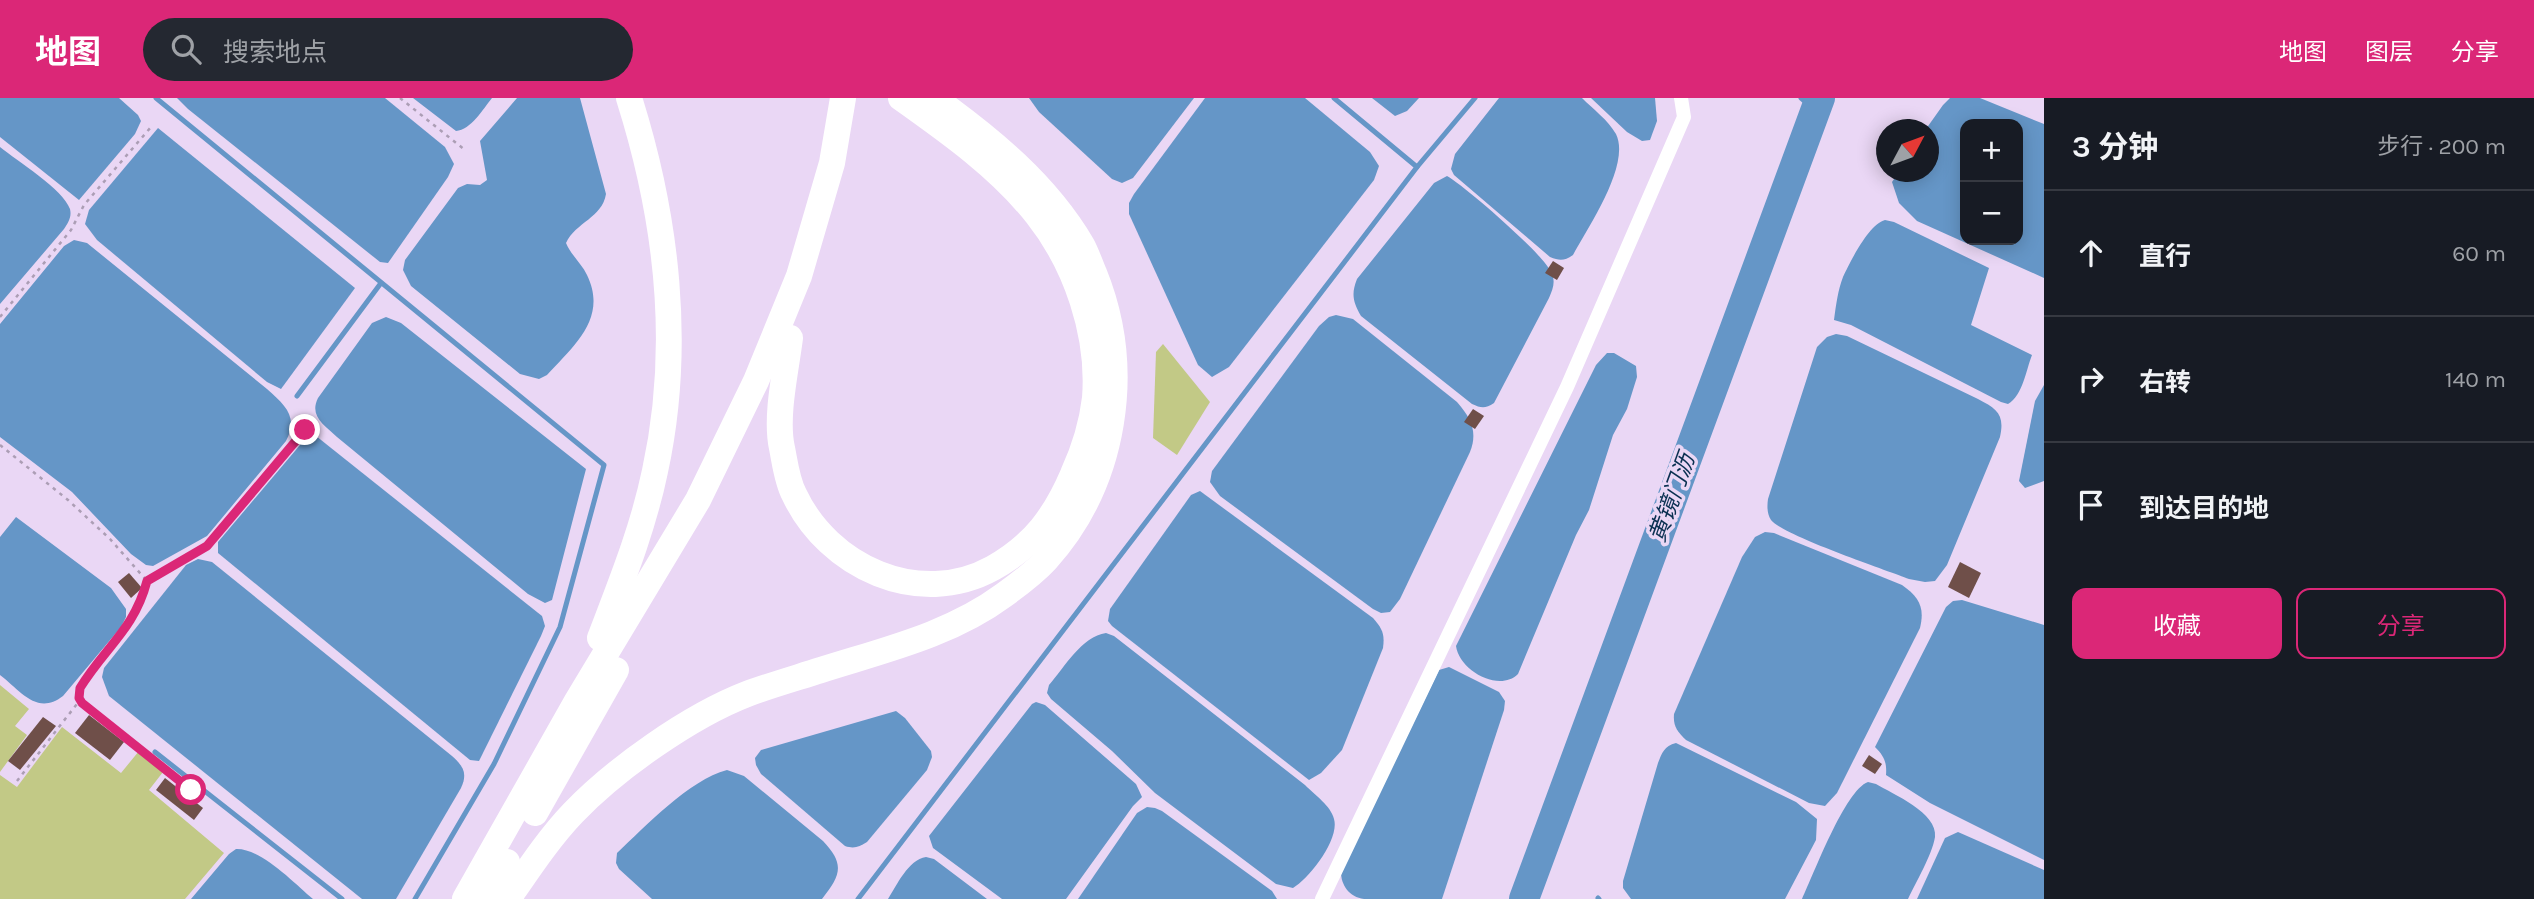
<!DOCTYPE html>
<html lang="zh">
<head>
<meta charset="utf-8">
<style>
  body { margin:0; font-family:Karla,"Noto Sans SC",sans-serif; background:#242831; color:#f1f3f6 }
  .controls { position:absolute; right:21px; top:21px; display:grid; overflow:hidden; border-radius:14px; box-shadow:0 4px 18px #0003 }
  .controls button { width:63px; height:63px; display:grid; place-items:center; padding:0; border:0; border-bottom:2px solid #363941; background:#171b24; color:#f1f3f6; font:35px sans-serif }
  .compass { position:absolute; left:1876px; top:21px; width:63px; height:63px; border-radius:50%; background:#171b24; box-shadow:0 4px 18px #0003; rotate:49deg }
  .stop { position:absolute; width:21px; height:21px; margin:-16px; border:5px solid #db2777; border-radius:50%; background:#fff }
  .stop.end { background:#db2777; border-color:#fff; box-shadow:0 2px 7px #0008 }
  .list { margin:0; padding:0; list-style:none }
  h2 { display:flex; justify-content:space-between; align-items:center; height:91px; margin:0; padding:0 28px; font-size:30px }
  h2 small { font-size:23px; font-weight:400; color:#9ea1a6 }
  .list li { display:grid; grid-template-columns:46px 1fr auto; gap:21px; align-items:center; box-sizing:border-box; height:126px; padding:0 28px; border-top:2px solid #363941 }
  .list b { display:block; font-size:26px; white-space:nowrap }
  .list em { font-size:23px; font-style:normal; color:#9ea1a6 }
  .actions { display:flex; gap:14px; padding:21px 28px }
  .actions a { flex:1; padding:16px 0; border:2px solid #db2777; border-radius:14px; text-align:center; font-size:24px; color:#db2777 }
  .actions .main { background:#db2777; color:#fff }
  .icon { flex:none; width:38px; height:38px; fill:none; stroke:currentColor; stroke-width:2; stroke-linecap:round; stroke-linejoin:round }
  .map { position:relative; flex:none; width:2044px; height:801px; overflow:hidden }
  header { display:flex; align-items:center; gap:42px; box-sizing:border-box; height:98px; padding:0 35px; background:#db2777; color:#fff }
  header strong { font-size:33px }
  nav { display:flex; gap:38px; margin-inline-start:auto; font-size:24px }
  .search { width:490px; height:63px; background:#242831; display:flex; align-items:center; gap:18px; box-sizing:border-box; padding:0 24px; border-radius:38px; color:#9ea1a6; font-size:26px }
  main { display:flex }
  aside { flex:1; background:#171b24 }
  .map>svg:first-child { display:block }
  .green { fill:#c2c986 }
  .water { fill:#6596c7; fill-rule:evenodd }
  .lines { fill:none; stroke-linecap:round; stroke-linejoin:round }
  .stream { stroke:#6596c7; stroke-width:5 }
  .river { stroke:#6596c7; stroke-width:30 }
  .building { fill:#6f4f49 }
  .path { stroke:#ac9eb5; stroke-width:2.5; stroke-dasharray:3.5 5; stroke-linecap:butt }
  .minor { stroke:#fff; stroke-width:14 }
  .motorway { stroke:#fff; stroke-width:26 }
  .route { stroke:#db2777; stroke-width:9 }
  .labels { text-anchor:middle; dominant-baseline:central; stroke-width:7; stroke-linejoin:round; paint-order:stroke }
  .water-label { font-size:23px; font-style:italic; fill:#0a3051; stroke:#ead7f5 }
</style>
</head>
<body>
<header>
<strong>地图</strong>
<div class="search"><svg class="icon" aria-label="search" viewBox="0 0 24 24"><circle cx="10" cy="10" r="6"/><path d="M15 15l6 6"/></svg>搜索地点</div>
<nav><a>地图</a><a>图层</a><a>分享</a></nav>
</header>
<main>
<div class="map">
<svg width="2044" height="801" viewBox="0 0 2044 801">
  <rect width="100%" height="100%" fill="#ead7f5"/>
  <!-- green -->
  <g class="green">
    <polygon points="1163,246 1210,304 1177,357 1153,340 1156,254"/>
    <polygon points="0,587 29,611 15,628 27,637 0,674"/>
    <polygon points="62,629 121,675 139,653 163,674 149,692 224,755 185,801 0,801 0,677 17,689"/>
  </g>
  <!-- water -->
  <g class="water">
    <polygon points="0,0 119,0 138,17 141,23 135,36 79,102 0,39"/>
    <polygon points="177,0 385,0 445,49 454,66 448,79 388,165 380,164 188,11"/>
    <path d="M 413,0 L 492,0 C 483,11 471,32 456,33 Z"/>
    <path d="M 517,0 L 580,0 L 606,96 C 602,120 576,124 566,145 C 571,157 582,166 587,177 C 608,220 574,248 547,277 L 539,281 L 520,276 L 411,188 L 403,172 L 405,162 L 458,90 L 467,86 L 480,87 L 487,82 L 480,43 Z"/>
    <polygon points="1029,0 1194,0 1133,80 1122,85 1112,81 1039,14"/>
    <polygon points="1205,0 1305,0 1370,54 1379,68 1374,82 1229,269 1212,279 1198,267 1129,116 1129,105 1134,96"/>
    <polygon points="1372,0 1419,0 1407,13 1395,18"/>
    <path d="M 1499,0 L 1582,0 C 1593,11 1608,22 1616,36 C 1631,67 1588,129 1573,157 C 1564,163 1560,163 1550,159 L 1454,77 L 1451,71 L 1455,56 Z"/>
    <polygon points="1591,0 1655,0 1657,23 1650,42 1642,43 1627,34"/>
    <path d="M 1950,0 L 1980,0 L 2044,26 L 2044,180 L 1917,123 L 1899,105 L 1892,84 L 1899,74 L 1928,74 L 1928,32 L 1926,31 L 1943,7 ZM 1965,26 L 2018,26 L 2018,142 L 1965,142 Z"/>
    <polygon points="158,30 355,190 281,291 267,284 97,142 85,126 89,112"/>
    <path d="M 0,49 C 17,63 63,91 70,111 C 72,119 68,125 64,131 L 0,206 Z"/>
    <path d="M 1447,78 C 1465,88 1544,157 1551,174 C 1556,183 1553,191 1549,200 L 1494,305 C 1485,311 1481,310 1472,306 L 1361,218 C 1353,204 1351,196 1357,181 L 1434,85 Z"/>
    <path d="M 1885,122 L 1894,124 L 1989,170 L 1971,227 L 2032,257 C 2026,272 2023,297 2008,306 L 2001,304 L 1851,227 L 1834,222 C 1836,207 1838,192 1843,179 C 1850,164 1869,126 1885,122 Z"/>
    <path d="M 74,142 L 87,145 L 267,291 C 285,307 299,319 286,343 L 207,438 L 153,468 L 146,467 L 131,456 L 72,394 L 0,339 L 0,226 L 64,148 Z"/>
    <path d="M 1336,217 L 1353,221 L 1457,304 C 1471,320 1478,334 1470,354 L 1400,501 L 1390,514 L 1381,515 L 1373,511 L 1220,398 L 1210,384 L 1212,373 L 1319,228 L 1329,219 Z"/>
    <path d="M 386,219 L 401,225 L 586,371 L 552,502 L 545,505 L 528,496 L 337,339 C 324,327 309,318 318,300 L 372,225 Z"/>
    <path d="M 1836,236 L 1847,238 L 1978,301 C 1997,311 2005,316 2000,339 L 1947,467 L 1935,483 L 1925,484 L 1909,481 C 1886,472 1782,437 1771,422 C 1767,416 1767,408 1768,401 L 1817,249 L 1827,239 Z"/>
    <path d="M 1607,255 L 1614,255 L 1636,268 L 1637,279 L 1627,311 L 1613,337 L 1589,412 L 1576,437 L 1518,576 C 1499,595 1459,572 1456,548 L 1596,267 Z"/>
    <polygon points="2044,287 2044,383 2025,390 2019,383 2035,303"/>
    <polygon points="311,334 542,518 545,528 541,538 479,663 470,662 218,455 218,444"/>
    <path d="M 1200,393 L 1373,520 C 1382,530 1385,536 1383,550 L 1342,652 L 1321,675 L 1309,682 L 1112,528 L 1108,523 L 1110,511 L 1191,397 Z"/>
    <path d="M 16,419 L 111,490 L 126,511 L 126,519 L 121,529 L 63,598 C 37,618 21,593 0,577 L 0,439 Z"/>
    <path d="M 1765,434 L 1774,435 L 1902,487 C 1919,499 1925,509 1920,530 L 1837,695 L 1825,708 L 1809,705 L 1686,642 C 1677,633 1673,628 1674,616 L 1742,459 L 1755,439 Z"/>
    <path d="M 198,461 L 212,464 L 452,658 C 463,668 468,675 461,690 L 396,801 L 362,801 L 109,598 L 102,579 L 104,570 L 186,467 Z"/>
    <path d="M 1962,502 L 2044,527 L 2044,762 L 1930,705 L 1886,677 C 1887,664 1884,658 1875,649 L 1946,509 L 1953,503 Z"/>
    <path d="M 1106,535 L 1114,538 L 1305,687 C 1315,697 1331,708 1334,721 C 1340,741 1309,781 1293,790 L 1276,786 L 1155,695 L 1112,653 L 1051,601 L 1047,595 L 1049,587 C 1064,570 1082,538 1106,535 Z"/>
    <path d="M 1449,569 L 1499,594 L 1505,603 L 1504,612 L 1442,801 C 1419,801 1385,801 1364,801 C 1349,799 1341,787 1341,774 L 1439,572 Z"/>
    <polygon points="1036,604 1045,607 1136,686 1142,699 1133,708 1066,801 1002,801 933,750 929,738 1032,606"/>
    <path d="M 896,613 L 905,620 L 931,653 L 932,659 L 927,672 L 867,744 C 859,749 854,751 845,748 L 761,676 L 756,667 L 755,660 L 761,652 Z"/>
    <path d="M 1676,645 L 1796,704 L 1817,721 L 1816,742 L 1785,801 L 1631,801 L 1623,790 L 1623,783 L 1658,665 C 1662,655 1664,648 1676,645 Z"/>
    <path d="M 727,672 L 744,678 L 823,743 C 845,766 841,777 822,801 L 652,801 L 619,771 L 616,765 L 617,755 C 646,728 689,682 727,672 Z"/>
    <path d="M 1868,684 L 1876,686 C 1893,696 1938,715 1935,739 C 1932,757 1916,784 1908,801 L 1802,801 C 1814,776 1845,692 1868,684 Z"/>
    <polygon points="1147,709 1155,710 1162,713 1272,793 1277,801 1078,801 1137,715"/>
    <polygon points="1958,734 2044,772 2044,801 1917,801 1945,740"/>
    <path d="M 236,751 C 261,750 294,785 313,801 L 191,801 L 229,756 Z"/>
    <path d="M 926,759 L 934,761 L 987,801 L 888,801 C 897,787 908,762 926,759 Z"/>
  </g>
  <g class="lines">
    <!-- stream -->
    <g class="stream">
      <polyline points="156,0 604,367 560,529 494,666 415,801"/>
      <polyline points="1334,0 1417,69"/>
      <polyline points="1801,0 1814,11"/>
      <polyline points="297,298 381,185"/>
      <polyline points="155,654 342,801"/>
      <polyline points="1598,800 1599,801"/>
      <polyline points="858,801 1417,69 1475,0"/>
    </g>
    <!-- river -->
    <polyline class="river" points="1524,801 1820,0"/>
  </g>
  <!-- building -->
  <g class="building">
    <polygon points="1553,163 1564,170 1557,182 1545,175"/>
    <polygon points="1473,311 1484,318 1475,331 1464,324"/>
    <polygon points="1960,464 1981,475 1969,500 1948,489"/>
    <polygon points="129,475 142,490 131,500 118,484"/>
    <polygon points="89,617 124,644 110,662 75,635"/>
    <polygon points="43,619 56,628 20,672 8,663"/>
    <polygon points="1869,657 1882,666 1875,676 1862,668"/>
    <polygon points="165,680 203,710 194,722 156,692"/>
  </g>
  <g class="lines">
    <!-- path -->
    <g class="path">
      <polyline points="400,0 465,52"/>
      <polyline points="0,219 71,132 84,107 151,29"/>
      <polyline points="0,347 68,402 110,441 147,483"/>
      <polyline points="17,683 80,602"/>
      <path d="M 191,692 L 82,605 L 79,600 L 80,590 C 105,550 134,531 147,483 L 207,448 L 222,433 L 305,332"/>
    </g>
    <!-- minor -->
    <polyline class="minor" points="1322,801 1567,289 1684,19 1681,0"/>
    <!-- motorway -->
    <g class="motorway">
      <path d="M 790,240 C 786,272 775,319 782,350 C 785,365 787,383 794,396 C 828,469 919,511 993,470 C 1034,447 1055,418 1073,376 C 1084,352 1092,326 1095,300 C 1100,236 1076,166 1037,117 C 1001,71 949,34 901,0"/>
      <path d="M 600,540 C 621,485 643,431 655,373 C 682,249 667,120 629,0"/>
      <polyline points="535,715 616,572"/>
      <polyline points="465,801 577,603 698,402 756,283 799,178 832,65 843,0"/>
      <polyline points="487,801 507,764"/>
      <path d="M 508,801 C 528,772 549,740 573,715 C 615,671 690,618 747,596 C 771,587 796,580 821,572 C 884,552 950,537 1004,497 C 1018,487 1034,475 1046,462 C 1116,384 1133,271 1094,175 C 1090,166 1087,156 1082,147 C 1046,86 991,41 934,0"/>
    </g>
  </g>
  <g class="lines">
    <!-- route -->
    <path class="route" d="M 191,692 L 82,605 L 79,600 L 80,590 C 105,549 134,532 147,483 L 207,448 L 305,332"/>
  </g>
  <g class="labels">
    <!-- water labels -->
    <g class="water-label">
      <text transform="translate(1672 400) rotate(-70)">黄镜门沥</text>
    </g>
  </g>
</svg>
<div class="controls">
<button>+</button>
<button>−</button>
</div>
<svg class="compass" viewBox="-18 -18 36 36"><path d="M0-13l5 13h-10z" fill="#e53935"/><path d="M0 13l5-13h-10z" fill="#9ea1a6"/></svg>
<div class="stop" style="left:191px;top:692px"></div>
<div class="stop end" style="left:305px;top:332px"></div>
</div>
<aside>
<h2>3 分钟<small>步行 · 200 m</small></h2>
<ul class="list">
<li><svg class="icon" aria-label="ahead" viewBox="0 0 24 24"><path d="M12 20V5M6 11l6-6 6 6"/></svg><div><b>直行</b></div><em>60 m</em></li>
<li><svg class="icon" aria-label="right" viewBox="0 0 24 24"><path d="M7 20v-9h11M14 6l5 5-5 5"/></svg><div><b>右转</b></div><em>140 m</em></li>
<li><svg class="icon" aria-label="arrive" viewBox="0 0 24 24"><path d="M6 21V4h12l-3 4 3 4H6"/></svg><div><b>到达目的地</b></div></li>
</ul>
<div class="actions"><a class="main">收藏</a><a>分享</a></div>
</aside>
</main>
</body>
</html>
